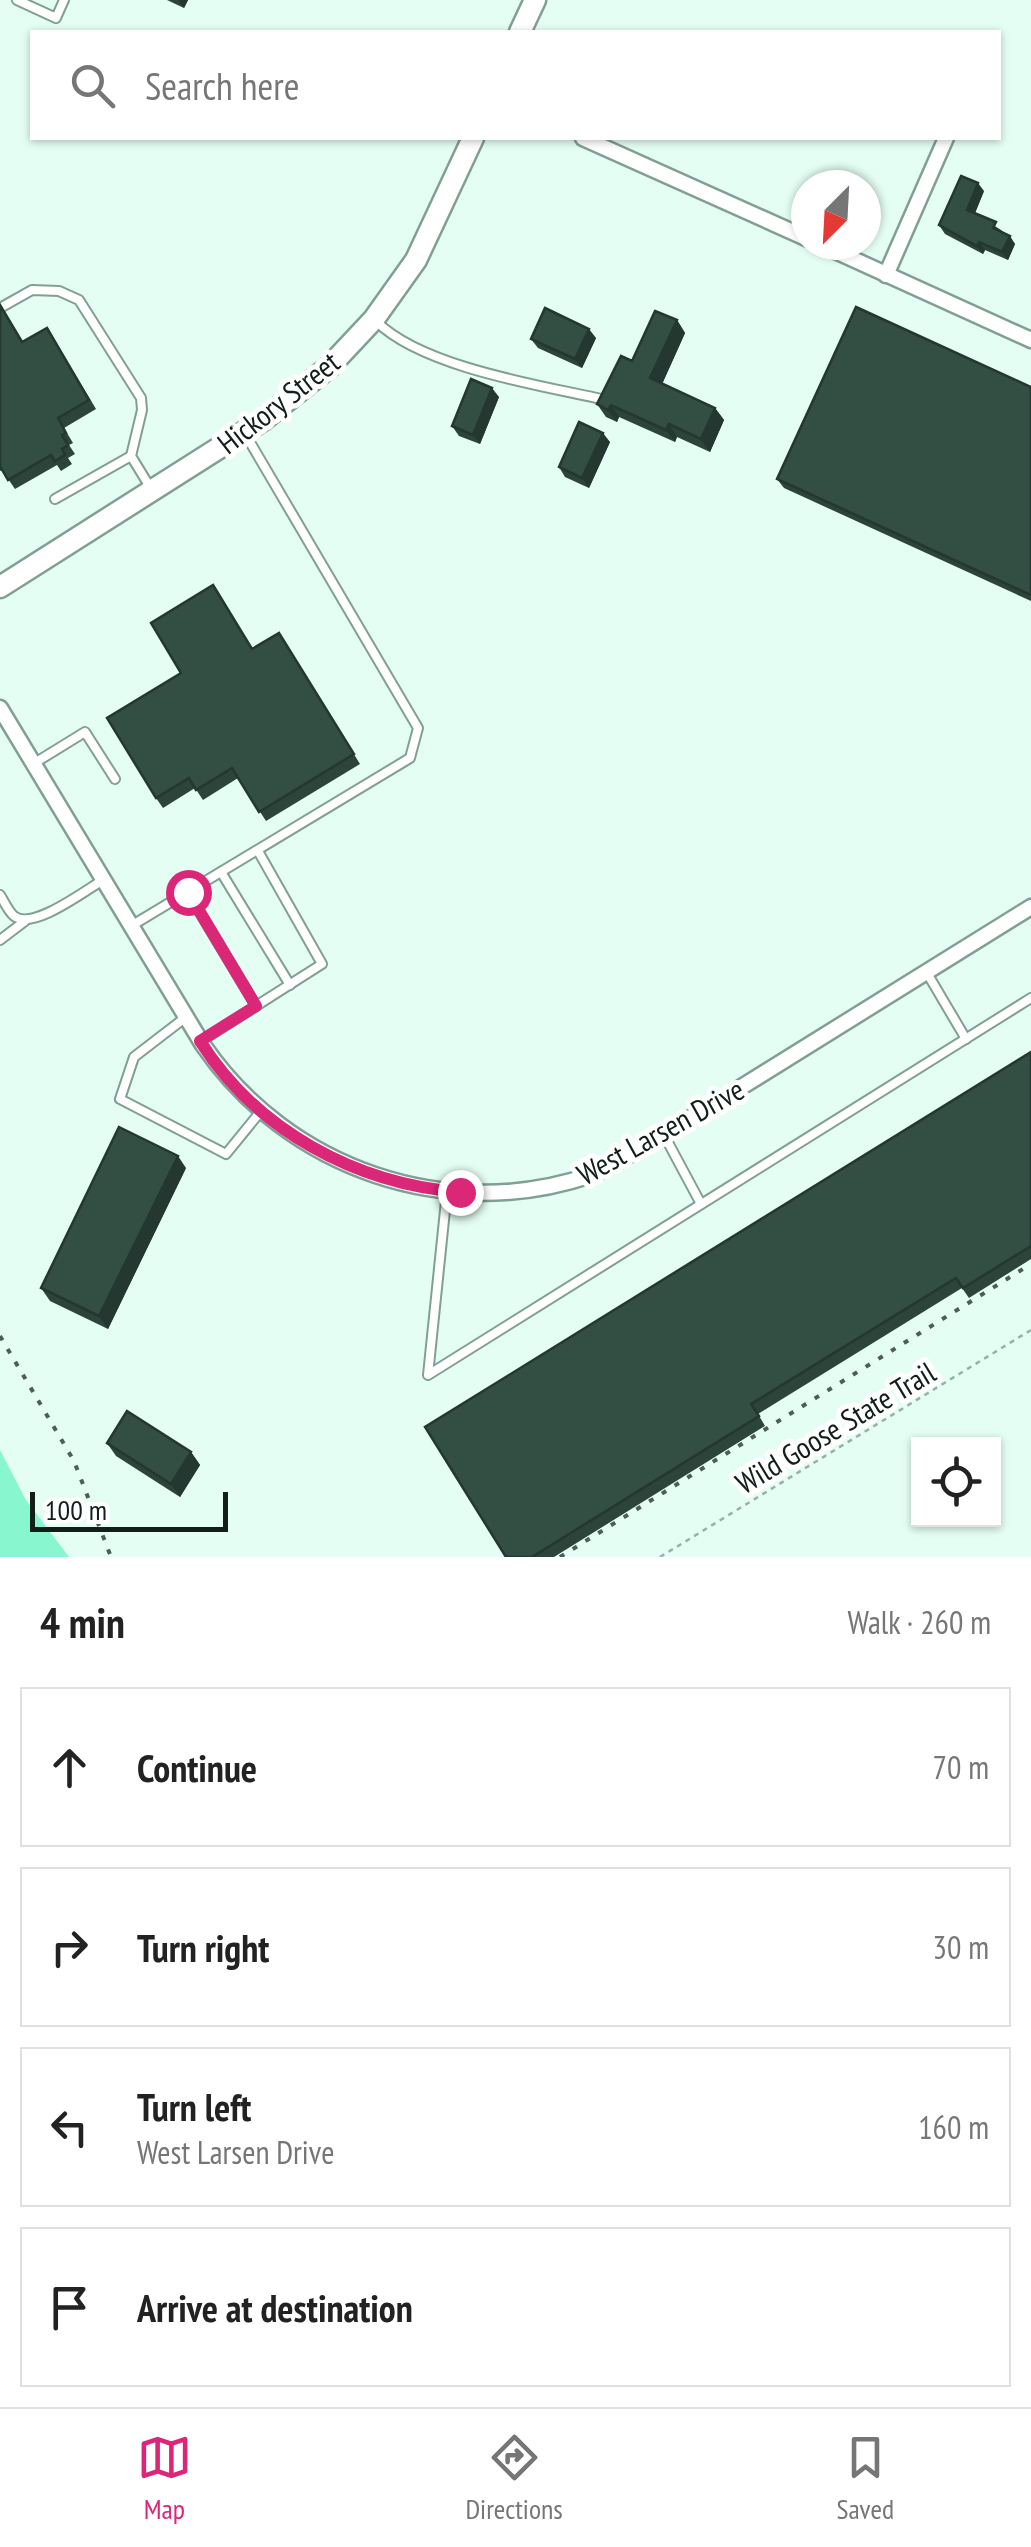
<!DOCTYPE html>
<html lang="en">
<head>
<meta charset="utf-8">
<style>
  body { margin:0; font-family:"PT Sans Narrow",sans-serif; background:#f2f2f2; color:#222 }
  .controls { position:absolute; right:30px; bottom:30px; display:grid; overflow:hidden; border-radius:0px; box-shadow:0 2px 8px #0004 }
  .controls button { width:90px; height:90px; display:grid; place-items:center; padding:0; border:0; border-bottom:2px solid #e0e0e0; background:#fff; color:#222; font:50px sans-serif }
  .compass { position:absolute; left:791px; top:170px; width:90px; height:90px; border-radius:50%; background:#fff; box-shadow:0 2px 8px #0004; rotate:204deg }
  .scale { position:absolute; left:30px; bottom:25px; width:198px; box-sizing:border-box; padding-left:10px; border:5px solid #121e19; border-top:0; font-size:28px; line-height:35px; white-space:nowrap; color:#121e19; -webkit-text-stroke:8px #fff; paint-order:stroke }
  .stop { position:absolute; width:30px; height:30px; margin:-22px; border:8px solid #db2777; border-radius:50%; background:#fff }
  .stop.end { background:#db2777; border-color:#fff; box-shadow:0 2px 10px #0008 }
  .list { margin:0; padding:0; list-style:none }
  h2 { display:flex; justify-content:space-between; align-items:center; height:130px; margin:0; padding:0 40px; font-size:42px }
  h2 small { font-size:32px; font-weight:400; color:#767676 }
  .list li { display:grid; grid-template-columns:65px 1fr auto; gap:30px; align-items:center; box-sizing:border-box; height:160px; margin:0 20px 20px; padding:0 20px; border:2px solid #e0e0e0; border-radius:0px }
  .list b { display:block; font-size:38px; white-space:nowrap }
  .list p { margin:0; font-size:32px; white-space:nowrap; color:#767676 }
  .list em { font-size:32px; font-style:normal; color:#767676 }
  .icon { flex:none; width:55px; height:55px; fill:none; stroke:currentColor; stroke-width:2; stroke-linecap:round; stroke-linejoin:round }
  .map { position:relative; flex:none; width:1031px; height:1557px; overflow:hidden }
  .search { position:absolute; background:#fff; box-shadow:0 2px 8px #0004; left:30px; right:30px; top:30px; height:110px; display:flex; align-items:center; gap:25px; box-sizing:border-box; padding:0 35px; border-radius:0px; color:#767676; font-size:38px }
  .sheet { height:850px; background:#fff }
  nav { display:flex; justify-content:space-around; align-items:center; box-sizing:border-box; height:140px; border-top:2px solid #e0e0e0; background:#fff; font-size:28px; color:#767676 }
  nav a { display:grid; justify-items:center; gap:5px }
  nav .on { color:#db2777 }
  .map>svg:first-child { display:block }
  .water { fill:#88f7cf }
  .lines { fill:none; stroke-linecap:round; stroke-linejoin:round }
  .lane-casing { stroke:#80a093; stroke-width:12 }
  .street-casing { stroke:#80a093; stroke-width:19 }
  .secondary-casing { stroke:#80a093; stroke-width:25 }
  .path { stroke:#9aafa6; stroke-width:2.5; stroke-dasharray:5 5; stroke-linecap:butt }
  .lane { stroke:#fff; stroke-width:8 }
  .street { stroke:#fff; stroke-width:14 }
  .secondary { stroke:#fff; stroke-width:20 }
  .rail { stroke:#4e5d57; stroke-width:4; stroke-dasharray:5 10; stroke-linecap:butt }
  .wall { fill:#2c443a }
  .shaded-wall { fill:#243730 }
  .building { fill:#334f44; stroke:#243730; stroke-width:2.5 }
  .route { stroke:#db2777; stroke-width:12 }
  .labels { text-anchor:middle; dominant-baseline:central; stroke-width:10; stroke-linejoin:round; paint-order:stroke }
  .street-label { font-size:30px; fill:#121e19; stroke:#fff }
</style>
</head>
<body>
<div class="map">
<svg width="1031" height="1557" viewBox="0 0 1031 1557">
  <rect width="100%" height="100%" fill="#e4fef3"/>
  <!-- water -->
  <polygon class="water" points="0,1450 26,1500 69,1557 0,1557"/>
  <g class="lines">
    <!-- lane casing -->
    <g class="lane-casing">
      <g id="lane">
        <polyline points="17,0 56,18 64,0"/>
        <polyline points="0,308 32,290 59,291 79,300 141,398 142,410 131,456 150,487"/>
        <path d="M 377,322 C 423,367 538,385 602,399"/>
        <polyline points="55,499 131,456"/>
        <polyline points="33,764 85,732 115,779"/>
        <polyline points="221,872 290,985"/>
        <polyline points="188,893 256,1006"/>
        <path d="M 0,895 C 4,901 8,911 14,916 C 32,931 86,890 103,880"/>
        <polyline points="131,926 410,758 418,728 244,432"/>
        <polyline points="0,940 25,921"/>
        <polyline points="927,973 966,1039"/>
        <polyline points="186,1017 134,1057 120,1099 226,1154 261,1111"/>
        <polyline points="201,1041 322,964 258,851"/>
        <polyline points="664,1135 701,1204"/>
        <polyline points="447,1191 428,1375 1031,998"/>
      </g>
    </g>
    <!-- street casing -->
    <g class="street-casing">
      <g id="street">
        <polyline points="583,138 806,238"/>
        <polyline points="822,245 1031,340"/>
        <polyline points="886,275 946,138"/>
        <path d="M 0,708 L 203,1045 C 288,1169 447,1224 591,1175 C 607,1169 622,1159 637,1150 C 670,1131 702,1111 735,1091 C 834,1030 933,969 1031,907"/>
      </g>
    </g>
    <!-- secondary casing -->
    <g class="secondary-casing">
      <g id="secondary">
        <polyline points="520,32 535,0"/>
        <polyline points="0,587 263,420 329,367 374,319 416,260 473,138"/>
      </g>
    </g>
    <!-- path -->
    <polyline class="path" points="660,1557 1031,1330"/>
    <!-- lane -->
    <use href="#lane" class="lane"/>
    <!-- street -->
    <use href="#street" class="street"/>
    <!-- secondary -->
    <use href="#secondary" class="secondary"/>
    <!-- rail -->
    <g class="rail">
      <polyline points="0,1336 74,1461 111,1557"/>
      <polyline points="560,1557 1031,1264"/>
    </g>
  </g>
  <!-- wall -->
  <g class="wall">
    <polygon points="167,0 188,0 184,8"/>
    <polygon points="984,191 975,213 1001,230 1015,244 1008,260 985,250 983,254 945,234 939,225"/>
    <polygon points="0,304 23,342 53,337 96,409 64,428 73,443 69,445 75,454 68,458 72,464 61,471 57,465 15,489 2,470 0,471"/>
    <polygon points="677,320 685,333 662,384 715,408 724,420 710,452 677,437 675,442 619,417 617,422 606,417 597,404 632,361"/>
    <polygon points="596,338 582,368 538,348 531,339"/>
    <polygon points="1031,387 1031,601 784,488 777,479"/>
    <polygon points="499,397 480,444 459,436 452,426"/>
    <polygon points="610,442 589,488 565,477 559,467"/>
    <polygon points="279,633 360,764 266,821 238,778 203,800 195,788 163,808 156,798 253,649"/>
    <polygon points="1031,1052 1031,1259 969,1298 962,1288 758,1414 765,1426 554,1557 506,1557"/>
    <polygon points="186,1168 108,1329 50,1301 41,1288"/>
    <polygon points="107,1443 191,1452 200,1465 180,1497 116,1456"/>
  </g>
  <!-- shaded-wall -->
  <g class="shaded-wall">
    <polygon points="178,0 188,0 184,8"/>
    <polygon points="978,183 984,191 973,218 967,210"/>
    <polygon points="1010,236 1015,244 1008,260 1002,252"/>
    <polygon points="979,242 985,250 983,254 977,246"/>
    <polygon points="677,320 685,333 659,391 650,378"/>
    <polygon points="589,329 596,338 582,368 575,359"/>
    <polygon points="492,388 499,397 480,444 473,435"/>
    <polygon points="611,405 619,417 617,422 608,410"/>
    <polygon points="715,408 724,420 710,452 701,439"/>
    <polygon points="669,424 677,437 675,442 666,430"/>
    <polygon points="603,433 610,442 589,488 582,478"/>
    <polygon points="178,1156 186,1168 108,1329 99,1316"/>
    <polygon points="191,1452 200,1465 180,1497 171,1484"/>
  </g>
  <!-- building -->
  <g class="building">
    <polygon points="961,176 978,183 967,210 996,222 993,228 1010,236 1002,252 979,242 977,246 939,225"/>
    <polygon points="0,305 22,342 47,328 89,400 58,418 66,433 62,435 68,445 62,449 65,455 55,461 51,455 8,480 0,466"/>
    <polygon points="856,307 1031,387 1031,595 777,479"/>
    <polygon points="545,308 589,329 575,359 531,339"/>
    <polygon points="655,311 677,320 650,378 715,408 701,439 669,424 666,430 611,405 608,410 597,404 621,356 632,361"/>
    <polygon points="471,379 492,388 473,435 452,426"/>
    <polygon points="579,422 603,433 582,478 559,467"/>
    <polygon points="213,585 252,649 279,633 354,754 259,812 232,768 196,790 189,778 156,798 107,718 181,673 151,623"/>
    <polygon points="1031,1052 1031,1246 963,1288 956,1278 751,1404 759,1416 532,1557 506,1557 425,1427"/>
    <polygon points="119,1127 178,1156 99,1316 41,1288"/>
    <polygon points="127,1411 191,1452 171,1484 107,1443"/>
  </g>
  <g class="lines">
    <!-- route -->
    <path class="route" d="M 188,892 L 256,1006 L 200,1041 C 256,1130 356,1184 460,1192"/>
  </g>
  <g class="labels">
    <!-- street labels -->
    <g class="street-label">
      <text transform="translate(278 402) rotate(-38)">Hickory Street</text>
      <text transform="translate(660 1131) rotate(-29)">West Larsen Drive</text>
      <text transform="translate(835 1427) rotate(-31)">Wild Goose State Trail</text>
    </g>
  </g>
</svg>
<div class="controls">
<button><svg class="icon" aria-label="locate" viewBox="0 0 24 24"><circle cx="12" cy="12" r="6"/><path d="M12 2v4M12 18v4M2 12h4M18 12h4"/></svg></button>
</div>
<svg class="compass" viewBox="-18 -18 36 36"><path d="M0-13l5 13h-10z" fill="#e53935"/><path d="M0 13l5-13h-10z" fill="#767676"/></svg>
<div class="scale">100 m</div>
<div class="stop" style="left:188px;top:892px"></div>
<div class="stop end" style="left:460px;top:1192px"></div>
<div class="search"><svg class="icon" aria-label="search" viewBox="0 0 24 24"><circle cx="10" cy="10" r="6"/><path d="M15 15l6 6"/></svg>Search here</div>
</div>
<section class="sheet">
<h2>4 min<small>Walk · 260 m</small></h2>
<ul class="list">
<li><svg class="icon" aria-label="ahead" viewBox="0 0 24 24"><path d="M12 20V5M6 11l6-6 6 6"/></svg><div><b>Continue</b></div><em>70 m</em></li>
<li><svg class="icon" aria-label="right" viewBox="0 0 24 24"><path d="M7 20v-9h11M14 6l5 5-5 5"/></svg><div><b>Turn right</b></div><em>30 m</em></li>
<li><svg class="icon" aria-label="left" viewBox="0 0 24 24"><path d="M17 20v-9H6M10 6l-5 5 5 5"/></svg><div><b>Turn left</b><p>West Larsen Drive</p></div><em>160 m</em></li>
<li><svg class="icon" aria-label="arrive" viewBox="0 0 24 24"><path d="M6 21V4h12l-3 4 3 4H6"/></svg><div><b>Arrive at destination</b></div></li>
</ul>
</section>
<nav>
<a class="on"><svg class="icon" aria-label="map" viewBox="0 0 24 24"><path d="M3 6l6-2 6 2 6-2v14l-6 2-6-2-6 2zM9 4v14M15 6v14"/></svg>Map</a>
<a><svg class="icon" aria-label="directions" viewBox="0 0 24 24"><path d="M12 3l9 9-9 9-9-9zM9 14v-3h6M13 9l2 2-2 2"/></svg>Directions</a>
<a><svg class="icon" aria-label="saved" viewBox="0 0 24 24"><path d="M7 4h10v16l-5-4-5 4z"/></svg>Saved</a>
</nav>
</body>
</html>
